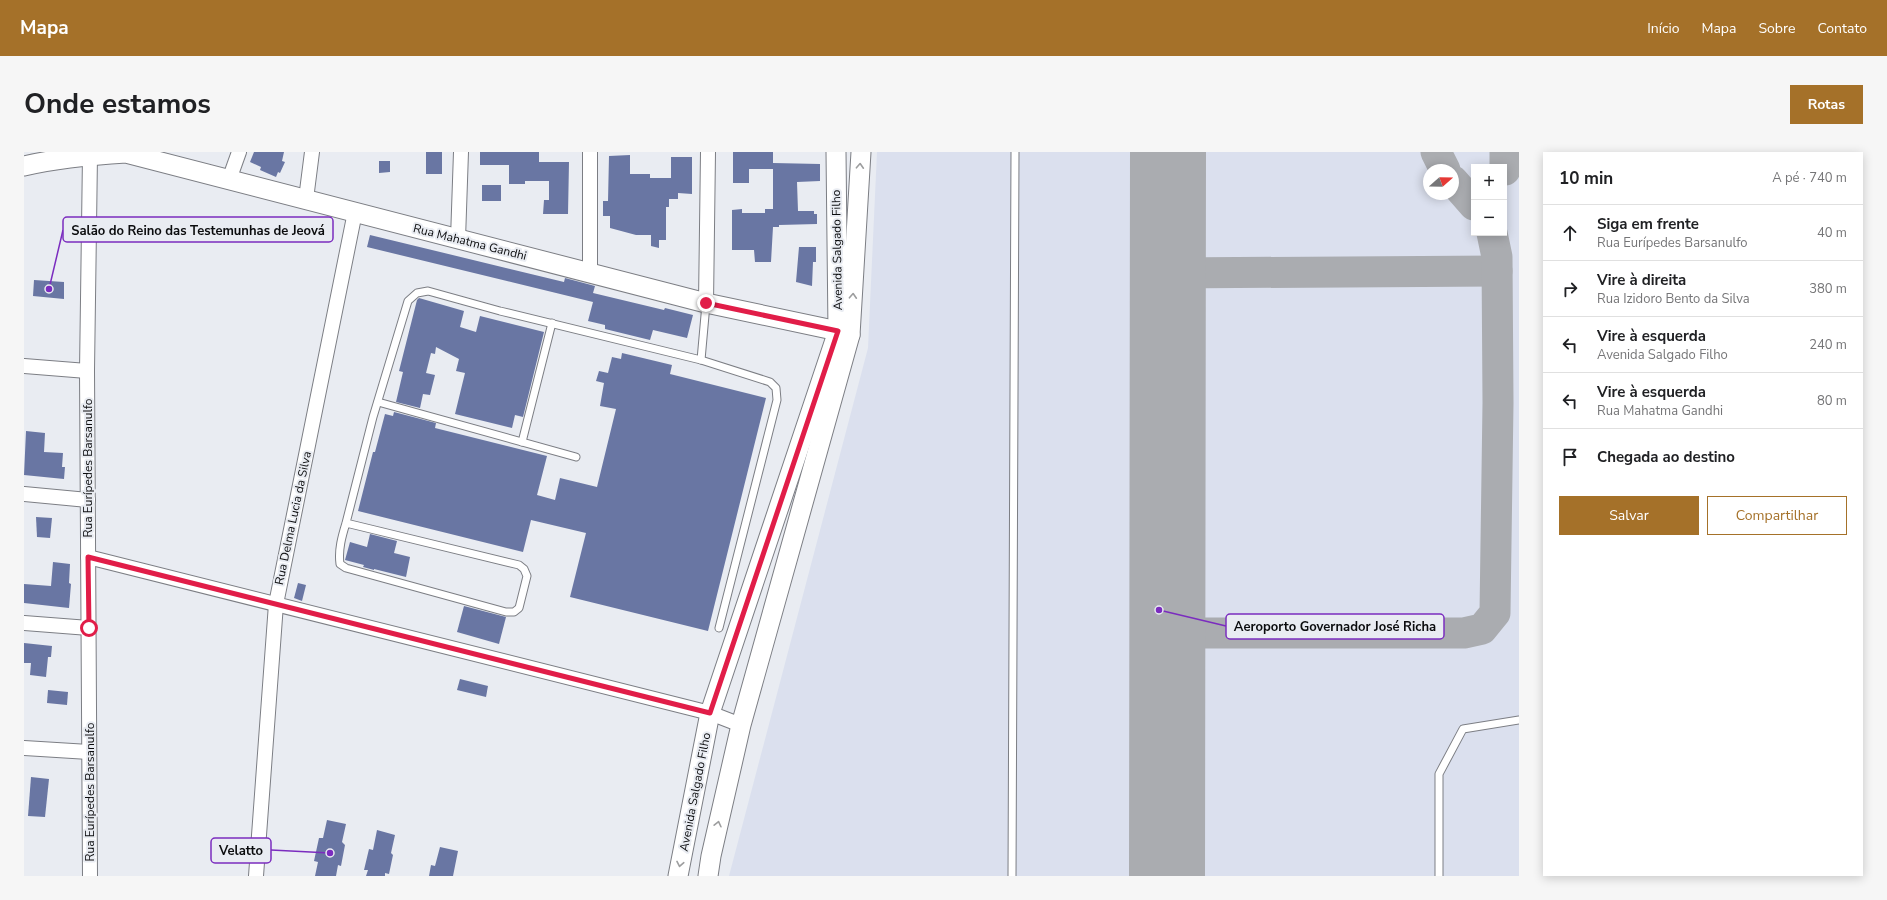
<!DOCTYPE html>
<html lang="pt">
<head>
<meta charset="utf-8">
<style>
  body { margin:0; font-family:"Nunito Sans",sans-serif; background:#f6f6f6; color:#202124 }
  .controls { position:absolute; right:12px; top:12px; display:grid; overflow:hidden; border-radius:0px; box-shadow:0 2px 10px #0003 }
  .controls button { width:36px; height:36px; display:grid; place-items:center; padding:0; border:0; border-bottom:1px solid #e0e0e0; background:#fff; color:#202124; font:20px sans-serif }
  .compass { position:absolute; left:1399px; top:12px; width:36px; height:36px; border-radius:50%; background:#fff; box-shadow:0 2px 10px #0003; rotate:70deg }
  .stop { position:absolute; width:12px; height:12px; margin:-9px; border:3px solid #e11d48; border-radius:50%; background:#fff }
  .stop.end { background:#e11d48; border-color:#fff; box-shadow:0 1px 4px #0008 }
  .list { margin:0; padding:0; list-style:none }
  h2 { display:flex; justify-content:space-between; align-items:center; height:52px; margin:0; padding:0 16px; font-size:17px }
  h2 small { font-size:13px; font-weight:400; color:#757577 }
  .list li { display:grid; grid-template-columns:26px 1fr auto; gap:12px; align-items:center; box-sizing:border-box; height:56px; padding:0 16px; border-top:1px solid #e0e0e0 }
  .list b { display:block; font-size:15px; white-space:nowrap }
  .list p { margin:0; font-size:13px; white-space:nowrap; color:#757577 }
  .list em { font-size:13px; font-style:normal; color:#757577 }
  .actions { display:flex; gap:8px; padding:12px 16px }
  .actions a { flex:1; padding:9px 0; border:1px solid #a57129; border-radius:0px; text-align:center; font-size:14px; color:#a57129 }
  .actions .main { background:#a57129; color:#fff }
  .icon { flex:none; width:22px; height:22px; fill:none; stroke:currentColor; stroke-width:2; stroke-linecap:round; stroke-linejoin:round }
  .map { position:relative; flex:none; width:1495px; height:724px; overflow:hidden; border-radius:0px }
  header { display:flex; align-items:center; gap:24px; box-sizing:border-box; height:56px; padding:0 20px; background:#a57129; color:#fff }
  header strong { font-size:19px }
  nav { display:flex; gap:22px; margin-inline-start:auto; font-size:14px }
  .intro { display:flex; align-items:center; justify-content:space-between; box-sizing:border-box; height:96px; padding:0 24px }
  h1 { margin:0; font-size:28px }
  .button { padding:10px 18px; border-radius:0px; background:#a57129; color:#fff; font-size:14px; font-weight:700 }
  main { display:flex; gap:24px; padding:0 24px }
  aside { flex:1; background:#fff; border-radius:0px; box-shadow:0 2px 10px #0003 }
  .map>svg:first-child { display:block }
  .built { fill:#dbe0ee; fill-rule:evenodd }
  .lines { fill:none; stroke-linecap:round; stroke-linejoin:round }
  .taxiway { stroke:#aaacb0; stroke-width:31 }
  .runway { stroke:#aaacb0; stroke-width:76 }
  .building { fill:#6976a3 }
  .lane-casing { stroke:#7c7e84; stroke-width:9 }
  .street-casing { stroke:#7c7e84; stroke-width:16 }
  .secondary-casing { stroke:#7c7e84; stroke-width:21 }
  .lane { stroke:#fff; stroke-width:7 }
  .street { stroke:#fff; stroke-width:14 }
  .secondary { stroke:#fff; stroke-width:19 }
  .oneway { stroke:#9d9e9f }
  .route { stroke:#e11d48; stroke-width:5 }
  .labels { text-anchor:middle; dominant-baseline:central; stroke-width:4; stroke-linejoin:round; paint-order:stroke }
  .street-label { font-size:12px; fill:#0b0c0e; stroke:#e9ecf2 }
  .leader { fill:none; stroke:#7b2cbf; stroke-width:1.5 }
  .callout-dot { fill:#7b2cbf; stroke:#e9ecf2; stroke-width:1.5 }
  .callout { fill:#e9ecf2; stroke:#7b2cbf; stroke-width:1.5 }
  .callout-label { font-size:13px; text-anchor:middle; font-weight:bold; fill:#0b0c0e }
</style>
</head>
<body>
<header>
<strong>Mapa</strong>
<nav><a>Início</a><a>Mapa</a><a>Sobre</a><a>Contato</a></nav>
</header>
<div class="intro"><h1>Onde estamos</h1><a class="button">Rotas</a></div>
<main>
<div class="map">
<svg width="1495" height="724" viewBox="0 0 1495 724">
  <rect width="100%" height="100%" fill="#e9ecf2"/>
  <!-- built -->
  <path class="built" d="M 853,0 L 1495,0 L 1495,724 L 705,724 L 844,196 ZM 1450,15 L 1480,15 L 1480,81 L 1450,81 ZM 1405,18 L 1429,18 L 1429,42 L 1405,42 Z"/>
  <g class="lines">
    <!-- taxiway -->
    <g class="taxiway">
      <polyline points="1412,0 1421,18"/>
      <polyline points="1481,0 1481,18"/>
      <polyline points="1429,29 1450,53"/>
      <polyline points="1144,121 1473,119"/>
      <polyline points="1143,481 1440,481 1458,477 1471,461 1474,251 1473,105 1468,81"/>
    </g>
    <!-- runway -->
    <polyline class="runway" points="1143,724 1144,0"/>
  </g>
  <!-- building -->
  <g class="building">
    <polygon points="230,0 260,0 258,9 261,10 256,21 254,20 252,25 236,18 237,15 226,10"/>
    <rect x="402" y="0" width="16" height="22"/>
    <polygon points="456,0 515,0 515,10 545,10 544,62 519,62 520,48 525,48 525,29 501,29 501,32 485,32 485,13 456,13"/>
    <polygon points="709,0 749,0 749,17 725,17 725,31 709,31"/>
    <polygon points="606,3 606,22 626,22 626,26 647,26 647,5 668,5 668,42 654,41 654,47 645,47 645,55 642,55 642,88 635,88 635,96 627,94 627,83 612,83 586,76 586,64 579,64 579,49 584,49 585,4"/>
    <polygon points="355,9 366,9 366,20 355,21"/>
    <polygon points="749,11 796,12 796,29 773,30 774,59 790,59 790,62 793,62 793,72 755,73 755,75 749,75 747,110 731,110 730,98 708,98 708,58 718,57 718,61 741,61 741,57 749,57"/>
    <rect x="458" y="33" width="19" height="16"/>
    <polygon points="346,83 540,130 541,126 571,134 569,141 640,158 641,156 669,163 663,186 629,178 626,188 581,177 581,173 564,169 569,150 343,95"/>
    <polygon points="775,95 792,95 792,110 789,110 788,134 772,130"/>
    <polygon points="10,128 40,130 40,147 9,144"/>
    <polygon points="395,146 440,159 436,175 452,180 456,164 520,180 499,265 491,263 488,276 431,262 441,221 432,219 435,207 412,195 411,202 407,201 402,221 411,223 406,243 399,242 396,256 372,250 379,220 375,219 393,148"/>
    <polygon points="598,201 648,213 646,222 742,246 684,479 546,445 562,381 507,368 499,400 334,359 349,300 351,300 361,262 369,264 370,260 412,271 411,276 523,304 513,343 531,348 536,326 573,335 592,257 576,254 580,231 572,229 575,219 584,221 588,205 597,207"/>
    <polygon points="2,279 21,281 20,300 39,301 38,315 41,315 40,327 0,323"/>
    <polygon points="12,365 28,366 26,386 13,385"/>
    <polygon points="346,382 373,389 370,401 386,405 382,425 350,417 350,418 339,415 340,413 321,408 326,390 343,395"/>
    <polygon points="29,410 46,412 45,431 47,432 45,456 0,451 0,432 27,434"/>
    <polygon points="274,431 282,433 278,449 270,446"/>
    <polygon points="440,454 482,465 475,492 433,480"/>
    <polygon points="0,491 28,494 27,505 24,505 22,525 6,523 7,511 0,511"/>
    <polygon points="436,527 464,534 462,545 433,538"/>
    <polygon points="24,538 44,540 43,553 23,551"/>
    <polygon points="7,625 25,627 21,665 4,664"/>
    <polygon points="303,668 322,672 318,690 321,693 317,714 314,713 312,724 291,724 294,710 290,709 295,686 299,686"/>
    <polygon points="353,678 371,683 367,701 369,703 365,722 361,721 361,724 342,724 344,718 340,718 345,697 349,698"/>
    <polygon points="416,695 434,699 429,724 405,724 407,713 411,714"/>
  </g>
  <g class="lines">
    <!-- lane casing -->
    <g class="lane-casing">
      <g id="lane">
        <polyline points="677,208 682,152"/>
        <polyline points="354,250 552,305"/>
        <polyline points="498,290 528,171"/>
        <path d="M 322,371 L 495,413 L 500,417 L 503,424 L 495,456 L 490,460 L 482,460 L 322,416 L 316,412 C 314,398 318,384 322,371 L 349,265 L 384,149 L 393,141 L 404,139 L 476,159 L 677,208 L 746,230 L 752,236 L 753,248 L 695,476"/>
        <polyline points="988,724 991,0"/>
        <polyline points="1415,724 1415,622 1439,577 1495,568"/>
      </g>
    </g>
    <!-- street casing -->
    <g class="street-casing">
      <g id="street">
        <polyline points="566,0 566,121"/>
        <polyline points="205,28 215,0"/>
        <polyline points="282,47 288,0"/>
        <polyline points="434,87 437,0"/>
        <polyline points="682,151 684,0"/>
        <polyline points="0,214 63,219"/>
        <polyline points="0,342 64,348"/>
        <polyline points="64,405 686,561 717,573"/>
        <polyline points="0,471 65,476"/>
        <polyline points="0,596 65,600"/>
        <polyline points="66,724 63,219 66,3"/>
        <polyline points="232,724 252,452 331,60"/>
      </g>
    </g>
    <!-- secondary casing -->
    <g class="secondary-casing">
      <g id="secondary">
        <path d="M 0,14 C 34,6 68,3 102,1 L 682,151 L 814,179 L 826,183"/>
        <polyline points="654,724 686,561 814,179 812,0"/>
        <polyline points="684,724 687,704 717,573 826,183 837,0"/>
      </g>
    </g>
    <!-- lane -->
    <use href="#lane" class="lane"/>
    <!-- street -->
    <use href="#street" class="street"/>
    <!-- secondary -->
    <use href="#secondary" class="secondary"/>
  </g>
  <!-- one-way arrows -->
  <defs><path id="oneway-chevron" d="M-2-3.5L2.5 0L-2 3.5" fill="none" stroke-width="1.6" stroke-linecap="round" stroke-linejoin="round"/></defs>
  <g class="oneway">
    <use href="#oneway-chevron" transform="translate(836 14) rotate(-87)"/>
    <use href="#oneway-chevron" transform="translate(829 144) rotate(-87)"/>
    <use href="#oneway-chevron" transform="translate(694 672) rotate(-77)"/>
    <use href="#oneway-chevron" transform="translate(656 712) rotate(101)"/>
  </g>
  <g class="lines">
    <!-- route -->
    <polyline class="route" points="65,476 64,405 686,561 814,179 682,151"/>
  </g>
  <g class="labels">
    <!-- street labels -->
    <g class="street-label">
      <text transform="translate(446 90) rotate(14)">Rua Mahatma Gandhi</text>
      <text transform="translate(813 98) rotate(-91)">Avenida Salgado Filho</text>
      <text transform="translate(64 316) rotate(-90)">Rua Eurípedes Barsanulfo</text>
      <text transform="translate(269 366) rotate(-78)">Rua Delma Lucia da Silva</text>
      <text transform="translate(66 640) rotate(-90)">Rua Eurípedes Barsanulfo</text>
      <text transform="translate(671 640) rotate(-79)">Avenida Salgado Filho</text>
    </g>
  </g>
  <!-- callouts -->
  <path class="leader" d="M25 137L39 78M1135 458L1202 474M306 701L247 698"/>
  <g class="callout-dot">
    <circle cx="25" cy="137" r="4"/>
    <circle cx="1135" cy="458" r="4"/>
    <circle cx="306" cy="701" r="4"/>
  </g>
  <g class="callout">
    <rect x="39" y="65" width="270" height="25" rx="4"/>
    <rect x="1202" y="462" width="218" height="25" rx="4"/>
    <rect x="187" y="686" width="60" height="25" rx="4"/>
  </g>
  <g class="callout-label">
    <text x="174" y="83">Salão do Reino das Testemunhas de Jeová</text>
    <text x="1311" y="479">Aeroporto Governador José Richa</text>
    <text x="217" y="703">Velatto</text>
  </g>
</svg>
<div class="controls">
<button>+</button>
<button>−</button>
</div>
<svg class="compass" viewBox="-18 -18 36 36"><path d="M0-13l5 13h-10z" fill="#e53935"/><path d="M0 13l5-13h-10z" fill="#757577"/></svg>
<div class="stop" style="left:65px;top:476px"></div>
<div class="stop end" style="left:682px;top:151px"></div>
</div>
<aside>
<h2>10 min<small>A pé · 740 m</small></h2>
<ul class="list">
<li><svg class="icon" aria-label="ahead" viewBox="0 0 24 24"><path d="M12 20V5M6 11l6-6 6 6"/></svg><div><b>Siga em frente</b><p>Rua Eurípedes Barsanulfo</p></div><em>40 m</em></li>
<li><svg class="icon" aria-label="right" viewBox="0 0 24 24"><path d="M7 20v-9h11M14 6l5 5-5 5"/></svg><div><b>Vire à direita</b><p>Rua Izidoro Bento da Silva</p></div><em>380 m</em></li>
<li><svg class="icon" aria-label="left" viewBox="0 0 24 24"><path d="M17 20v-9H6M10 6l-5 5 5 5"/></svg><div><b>Vire à esquerda</b><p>Avenida Salgado Filho</p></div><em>240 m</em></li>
<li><svg class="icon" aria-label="left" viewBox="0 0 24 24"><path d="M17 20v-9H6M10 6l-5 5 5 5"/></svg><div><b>Vire à esquerda</b><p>Rua Mahatma Gandhi</p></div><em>80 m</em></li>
<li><svg class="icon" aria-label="arrive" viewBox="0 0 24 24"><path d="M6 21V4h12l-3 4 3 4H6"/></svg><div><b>Chegada ao destino</b></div></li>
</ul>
<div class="actions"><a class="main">Salvar</a><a>Compartilhar</a></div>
</aside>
</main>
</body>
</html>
